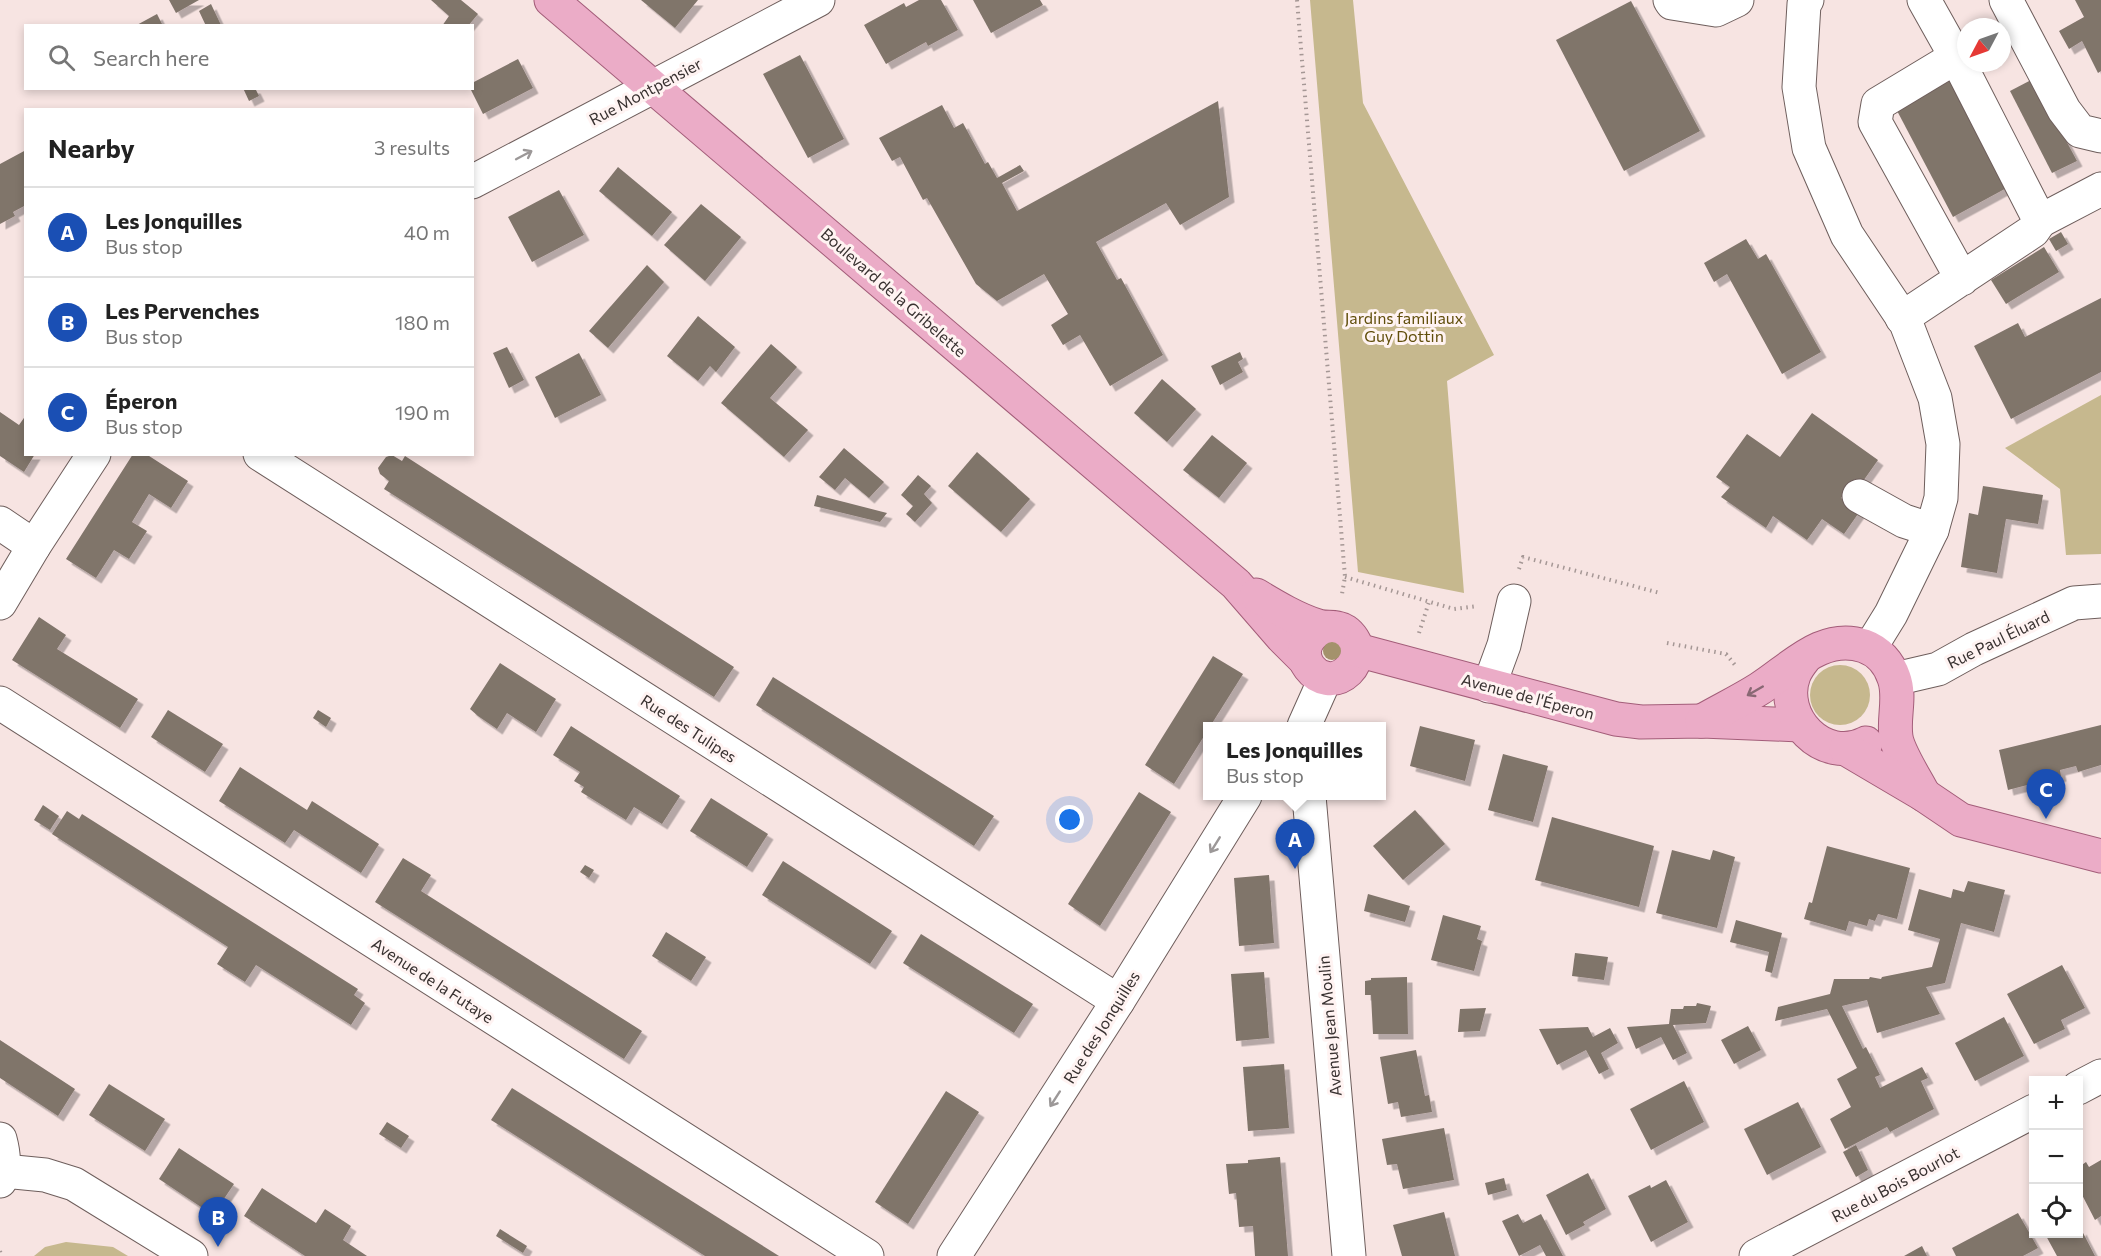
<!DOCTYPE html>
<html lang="en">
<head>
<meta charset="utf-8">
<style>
  body { margin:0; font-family:Commissioner,sans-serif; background:#f2f2f2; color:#222 }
  .controls { position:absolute; right:18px; bottom:18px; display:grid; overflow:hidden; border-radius:0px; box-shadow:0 3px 9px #0003 }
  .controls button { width:54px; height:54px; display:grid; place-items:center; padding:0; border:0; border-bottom:2px solid #e0e0e0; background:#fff; color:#222; font:30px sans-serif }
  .compass { position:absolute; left:1957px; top:18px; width:54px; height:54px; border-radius:50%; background:#fff; box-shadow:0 3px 9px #0003; rotate:229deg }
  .you { position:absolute; left:1070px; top:820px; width:21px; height:21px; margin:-15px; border:4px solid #fff; border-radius:50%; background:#1a73e8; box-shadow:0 0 0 9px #1a73e833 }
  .badge { display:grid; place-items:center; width:39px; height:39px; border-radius:50%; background:#111827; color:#fff; font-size:20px; font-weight:700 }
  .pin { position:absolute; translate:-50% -50px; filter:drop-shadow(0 2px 3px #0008) }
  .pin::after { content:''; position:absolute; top:32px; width:21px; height:18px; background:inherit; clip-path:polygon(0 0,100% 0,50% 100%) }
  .popup { position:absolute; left:1203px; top:722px; width:183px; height:78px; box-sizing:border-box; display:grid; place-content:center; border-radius:0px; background:#fff; filter:drop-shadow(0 2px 4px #0005); font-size:20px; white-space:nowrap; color:#767676 }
  .popup b { font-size:22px; color:#222 }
  .popup::after { content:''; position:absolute; left:50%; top:100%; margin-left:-12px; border:12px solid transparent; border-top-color:#fff }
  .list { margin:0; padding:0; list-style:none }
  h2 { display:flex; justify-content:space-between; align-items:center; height:78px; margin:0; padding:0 24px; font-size:26px }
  h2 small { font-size:20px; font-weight:400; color:#767676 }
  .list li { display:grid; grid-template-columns:39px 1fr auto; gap:18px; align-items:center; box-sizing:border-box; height:90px; padding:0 24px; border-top:2px solid #e0e0e0 }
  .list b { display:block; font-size:22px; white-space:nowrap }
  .list p { margin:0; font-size:20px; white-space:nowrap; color:#767676 }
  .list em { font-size:20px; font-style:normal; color:#767676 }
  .icon { flex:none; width:33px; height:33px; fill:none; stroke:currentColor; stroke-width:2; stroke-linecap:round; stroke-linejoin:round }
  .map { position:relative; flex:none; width:2101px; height:1256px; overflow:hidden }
  .search { position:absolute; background:#fff; box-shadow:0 3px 9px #0003; left:24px; top:24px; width:450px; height:66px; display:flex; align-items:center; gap:15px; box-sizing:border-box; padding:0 21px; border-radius:0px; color:#767676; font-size:22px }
  .panel { position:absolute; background:#fff; box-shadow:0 3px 9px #0003; left:24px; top:108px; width:450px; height:348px; border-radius:0px }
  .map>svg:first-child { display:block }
  .green { fill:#c6b88e }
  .building { fill:#80746b; filter:url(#shadow) }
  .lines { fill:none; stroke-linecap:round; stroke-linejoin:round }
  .minor-casing { stroke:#6e5e5c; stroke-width:35 }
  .major-casing { stroke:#a35d79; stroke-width:35 }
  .path { stroke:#a59795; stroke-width:4; stroke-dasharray:1.5 4.5; stroke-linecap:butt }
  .minor { stroke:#fff; stroke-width:33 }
  .major { stroke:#ebacc7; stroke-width:33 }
  .tree { fill:#a4926c }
  .oneway { stroke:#9c9898 }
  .oneway2 { stroke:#896874 }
  .labels { text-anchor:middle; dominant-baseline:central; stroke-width:6; stroke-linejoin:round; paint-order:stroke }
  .street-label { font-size:16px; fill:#383130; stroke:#fff3f2 }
  .park-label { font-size:16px; fill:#614e0b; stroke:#fff3f2 }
</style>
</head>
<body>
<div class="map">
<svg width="2101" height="1256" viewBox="0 0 2101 1256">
  <defs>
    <filter id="shadow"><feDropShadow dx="5.5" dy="5.5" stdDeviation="0" flood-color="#0004"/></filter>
  </defs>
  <rect width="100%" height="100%" fill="#f7e4e2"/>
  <!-- green -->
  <g class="green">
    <polygon points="1310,0 1353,0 1363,103 1494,355 1447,381 1464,593 1358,572"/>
    <polygon points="2101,395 2101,554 2066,555 2060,489 2005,448"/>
    <circle cx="1840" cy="695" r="30"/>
    <polygon points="66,1242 113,1247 128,1256 34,1256 45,1247"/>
  </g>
  <!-- building -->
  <g class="building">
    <polygon points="169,0 199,0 176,13"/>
    <polygon points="431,0 461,0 478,14 468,26 442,26 449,16"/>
    <polygon points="641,0 698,0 675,28"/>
    <polygon points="919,0 941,0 958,30 928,46 926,42 886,64 864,25 904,3 906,7"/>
    <polygon points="973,0 1040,0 1043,5 991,33"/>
    <polygon points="2075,0 2101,0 2101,71 2098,73 2082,41 2069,49 2059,31 2084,17"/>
    <polygon points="1631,1 1700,131 1624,171 1556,40"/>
    <polygon points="211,4 220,23 222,26 206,26 199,11"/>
    <polygon points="157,14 163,26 135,26"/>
    <polygon points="800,55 844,139 808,158 763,74"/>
    <polygon points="518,59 533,88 483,114 470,88 472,88 472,83"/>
    <polygon points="1953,73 2012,185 1953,217 1894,105"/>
    <polygon points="2033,79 2077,161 2052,173 2010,91"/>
    <polygon points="243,88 255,88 259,96 249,101"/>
    <polygon points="1218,101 1229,197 1180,225 1166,203 1096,242 1117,280 1121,278 1163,355 1110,386 1080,335 1063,345 1051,325 1068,314 1044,274 997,301 976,284 927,198 923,200 900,157 892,161 879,138 942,105 954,128 963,123 985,164 988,162 997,178 1020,165 1024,171 1002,183 1017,211"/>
    <polygon points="26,150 26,205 13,212 15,216 0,224 0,164"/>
    <polygon points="618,167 672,212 652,236 599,191"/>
    <polygon points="559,190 584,235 532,262 508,217"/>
    <polygon points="701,204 741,237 705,281 664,245"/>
    <polygon points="2061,232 2068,244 2056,251 2049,239"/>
    <polygon points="1746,239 1758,259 1766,254 1821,352 1782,374 1727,274 1714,282 1704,263"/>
    <polygon points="2044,247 2059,272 2006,304 1991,280"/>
    <polygon points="647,265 664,282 608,348 589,331"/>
    <polygon points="2101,298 2101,372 2011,419 1974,346 2018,323 2025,337"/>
    <polygon points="698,316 735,347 716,372 710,366 698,381 667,356"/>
    <polygon points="771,344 797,367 770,398 808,430 784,457 721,403"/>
    <polygon points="507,347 524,380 509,388 493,353"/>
    <polygon points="1240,352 1243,359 1238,362 1243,372 1220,385 1211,366"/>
    <polygon points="579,353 601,395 555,418 535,377"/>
    <polygon points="1162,379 1196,409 1167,442 1134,413"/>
    <polygon points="0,412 19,425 26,415 26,454 35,454 24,472 0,456"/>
    <polygon points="1812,413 1878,460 1861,484 1855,479 1841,498 1860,511 1844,534 1822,519 1807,540 1773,516 1766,528 1721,497 1730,487 1716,477 1747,434 1780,457"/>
    <polygon points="1212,435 1247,463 1219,498 1183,470"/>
    <polygon points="844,448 884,482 869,498 845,478 835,490 819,477"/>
    <polygon points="977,452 1030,499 1001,532 948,486"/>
    <polygon points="133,454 146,454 188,481 171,508 149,494 132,522 147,531 129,559 114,550 96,578 66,559"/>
    <polygon points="392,455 402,461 405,456 734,667 714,697 384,489 389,481 380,474 378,468 386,457"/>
    <polygon points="918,475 931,486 924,494 932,503 915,522 906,514 913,506 901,495"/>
    <polygon points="1983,486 2043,495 2038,524 2006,519 1997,573 1961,567 1969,513 1978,515"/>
    <polygon points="817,495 887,513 880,522 814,506"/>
    <polygon points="39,617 66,635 57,649 138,699 120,728 12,660"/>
    <polygon points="1213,656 1243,674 1174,784 1145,765"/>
    <polygon points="500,663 556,699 536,732 507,713 497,729 478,716 470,709"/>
    <polygon points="773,677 994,816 974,846 756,705"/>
    <polygon points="168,710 223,744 205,772 151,737"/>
    <polygon points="318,710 331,718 326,727 313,718"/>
    <polygon points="2101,725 2101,765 2078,772 2076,766 2060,770 2061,776 2008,790 1999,750"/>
    <polygon points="571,726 680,796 662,824 634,807 626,820 581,792 584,787 574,781 580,772 553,755"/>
    <polygon points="1420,726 1475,740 1465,781 1410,766"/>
    <polygon points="1503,754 1548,766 1533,822 1488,810"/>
    <polygon points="240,767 307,810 312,801 379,844 361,873 294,830 285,843 219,801"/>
    <polygon points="1139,792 1171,812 1100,926 1068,904"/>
    <polygon points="711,798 768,834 747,867 690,831"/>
    <polygon points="43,805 59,816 50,830 34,820"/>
    <polygon points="1415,810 1445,844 1403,880 1373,846"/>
    <polygon points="67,811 79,819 82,814 358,989 354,995 365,1003 351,1025 256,965 245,982 217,964 228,947 52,834"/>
    <polygon points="1552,817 1654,846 1639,907 1535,880"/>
    <polygon points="1827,846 1910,868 1897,919 1878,914 1875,921 1869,919 1867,926 1849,921 1846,931 1804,919 1809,902 1812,903"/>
    <polygon points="1672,850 1710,860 1713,850 1735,857 1717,928 1656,913"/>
    <polygon points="403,858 431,875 421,891 642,1031 624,1059 375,902"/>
    <polygon points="783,861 892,931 870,964 762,895"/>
    <polygon points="585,865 594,870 589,878 580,872"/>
    <polygon points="1269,875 1274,943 1239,946 1234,878"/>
    <polygon points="1968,881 2005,890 1994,932 1961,923 1945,983 1926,987 1940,1014 1877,1033 1867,1000 1842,1006 1863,1049 1866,1047 1880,1075 1875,1077 1880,1088 1922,1067 1928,1078 1921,1081 1934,1109 1890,1132 1887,1127 1845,1149 1830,1119 1851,1107 1837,1079 1857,1068 1827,1009 1775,1021 1778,1007 1830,994 1834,979 1869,979 1870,977 1881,979 1882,977 1932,967 1940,939 1908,930 1919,889 1951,898 1953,889 1964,892"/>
    <polygon points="1368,894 1410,906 1405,922 1364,911"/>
    <polygon points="1443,915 1481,926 1477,939 1482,941 1474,971 1431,960"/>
    <polygon points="1736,920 1782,933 1772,973 1765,971 1769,952 1730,942"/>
    <polygon points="666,932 706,957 691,981 652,956"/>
    <polygon points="921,934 1033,1004 1014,1033 903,963"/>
    <polygon points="1575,953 1608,957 1604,980 1572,976"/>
    <polygon points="2062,965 2085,1008 2061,1020 2065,1029 2034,1044 2007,994"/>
    <polygon points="1264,972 1269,1038 1236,1041 1231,974"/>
    <polygon points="1407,977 1408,1034 1373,1034 1371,995 1365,995 1365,981 1371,980 1371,978"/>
    <polygon points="1697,1003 1711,1006 1706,1023 1673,1025 1687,1053 1673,1060 1661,1037 1636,1049 1627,1027 1669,1024 1671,1009 1683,1009 1684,1006 1696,1006"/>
    <polygon points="1486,1008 1480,1031 1458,1032 1460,1009"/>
    <polygon points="2004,1017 2024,1056 1975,1081 1955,1043"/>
    <polygon points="1748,1026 1761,1050 1734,1064 1721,1040"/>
    <polygon points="1588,1027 1593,1037 1610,1028 1618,1043 1601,1053 1609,1069 1599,1074 1586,1050 1557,1065 1539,1029"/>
    <polygon points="0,1040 75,1089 58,1116 0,1078"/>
    <polygon points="1416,1050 1425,1096 1429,1095 1432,1112 1401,1117 1398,1102 1388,1104 1380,1057"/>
    <polygon points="1284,1064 1289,1128 1248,1131 1243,1067"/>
    <polygon points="1684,1081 1704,1122 1651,1150 1630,1109"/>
    <polygon points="109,1084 165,1119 145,1151 89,1115"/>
    <polygon points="512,1088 679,1193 779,1256 705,1256 686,1244 491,1120"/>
    <polygon points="946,1091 979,1112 908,1224 875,1202"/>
    <polygon points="1798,1102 1821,1147 1767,1175 1744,1129"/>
    <polygon points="387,1122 409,1136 401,1148 379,1134"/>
    <polygon points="1444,1128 1454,1180 1403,1189 1397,1164 1387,1165 1382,1139"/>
    <polygon points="1856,1145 1868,1170 1856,1177 1843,1152"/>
    <polygon points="179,1148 234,1184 213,1215 159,1179"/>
    <polygon points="1280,1157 1288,1256 1255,1256 1253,1226 1239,1227 1236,1193 1229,1194 1226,1164 1248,1163 1248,1160"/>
    <polygon points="2101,1160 2101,1216 2095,1220 2079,1189 2079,1167 2086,1162 2089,1167"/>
    <polygon points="1588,1173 1606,1209 1583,1222 1585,1225 1566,1235 1546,1195"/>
    <polygon points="1504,1178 1507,1190 1488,1195 1485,1183"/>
    <polygon points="1666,1180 1688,1222 1651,1242 1628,1196 1650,1185 1651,1188"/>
    <polygon points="262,1188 316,1223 325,1209 351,1226 343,1240 367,1256 305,1256 244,1216"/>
    <polygon points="1444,1212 1455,1256 1402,1256 1393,1225"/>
    <polygon points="2018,1213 2038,1248 2023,1256 1956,1256 1952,1248"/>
    <polygon points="1518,1214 1523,1223 1541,1214 1563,1256 1546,1256 1540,1245 1519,1256 1502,1221"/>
    <polygon points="500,1229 527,1246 523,1253 496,1236"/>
    <polygon points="2081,1229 2095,1256 2057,1256 2045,1234 2071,1235 2078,1234"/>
    <polygon points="1922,1246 1927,1256 1904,1256"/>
  </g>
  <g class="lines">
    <!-- minor casing -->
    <g class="minor-casing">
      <g id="minor">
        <polyline points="1670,0 1672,3 1716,10 1737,0"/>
        <polyline points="1807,0 1804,4 1799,87 1809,148 1847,235 1906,323 1935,398 1943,444 1941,498 1932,530 1891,614 1870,648"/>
        <polyline points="1924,0 1956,57"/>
        <polyline points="2006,0 2064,110 2080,131 2101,136"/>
        <polyline points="472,182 818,0"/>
        <polyline points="2040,221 2101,189"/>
        <polyline points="1902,318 2033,231 2040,221 1956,57 1878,104 1875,122 1962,279"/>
        <polyline points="260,454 1118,1001"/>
        <polyline points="1859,496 1904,521 1932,530"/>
        <polyline points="0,523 34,546"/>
        <polyline points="0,603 34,546 94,454"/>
        <polyline points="1895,679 1938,669 1974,649 2074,603 2101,601"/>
        <polyline points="1489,686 1504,645 1514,601"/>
        <polyline points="0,703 867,1256"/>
        <polyline points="1304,726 1321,688 1320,677"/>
        <polyline points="1309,796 1349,1256"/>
        <polyline points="2078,1088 2101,1076"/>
        <path d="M 0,1139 C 4,1154 5,1166 0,1181"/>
        <polyline points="4,1171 45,1175 74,1184 191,1256"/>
        <polyline points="954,1256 1118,1001 1245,796"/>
        <polyline points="1756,1256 2034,1111"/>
      </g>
    </g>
    <!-- major casing -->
    <g class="major-casing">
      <g id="major">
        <polyline points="551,0 1236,584 1282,637 1304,659"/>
        <path d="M 1256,595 C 1276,607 1296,619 1318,626 C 1327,629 1336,625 1345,631 C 1351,635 1356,643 1357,650 C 1357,658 1353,666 1348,671 C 1321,697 1281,650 1322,628"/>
        <polyline points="1357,650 1616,719 1641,722 1702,721 1800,725"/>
        <path d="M 1804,659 C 1800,664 1796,670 1794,675 C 1778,717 1823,765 1866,743"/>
        <path d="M 1702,721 C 1721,710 1740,701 1759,689 C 1791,669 1822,632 1864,646 C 1878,651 1889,663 1894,678 C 1901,697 1893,717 1896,737 C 1898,752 1917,781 1924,795"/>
        <polyline points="1846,749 1924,795 1961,820 2101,856"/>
      </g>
    </g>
    <!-- path -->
    <g class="path">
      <polyline points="1297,0 1345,577 1342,594"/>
      <polyline points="1519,569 1523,557 1660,593"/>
      <polyline points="1345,577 1454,609 1478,606"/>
      <polyline points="1419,633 1429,602"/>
      <polyline points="1667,643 1726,654 1735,665"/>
      <polyline points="0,1251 1,1256"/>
    </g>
    <!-- minor -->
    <use href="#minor" class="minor"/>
    <!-- major -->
    <use href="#major" class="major"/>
  </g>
  <!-- trees -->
  <circle class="tree" cx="1332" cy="651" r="9"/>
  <!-- one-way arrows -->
  <defs><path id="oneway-shaft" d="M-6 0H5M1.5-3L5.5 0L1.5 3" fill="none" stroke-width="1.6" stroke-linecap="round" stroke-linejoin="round" transform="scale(1.5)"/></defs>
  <g class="oneway">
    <use href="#oneway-shaft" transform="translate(524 155) rotate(-28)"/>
    <use href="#oneway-shaft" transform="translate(1215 845) rotate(122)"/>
    <use href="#oneway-shaft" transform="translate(1055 1099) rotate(123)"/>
  </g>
  <use class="oneway2" href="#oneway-shaft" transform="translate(1755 691) rotate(150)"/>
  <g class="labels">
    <!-- street labels -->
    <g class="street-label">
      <text transform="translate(645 91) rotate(-28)">Rue Montpensier</text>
      <text transform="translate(894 292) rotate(41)">Boulevard de la Gribelette</text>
      <text transform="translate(1998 639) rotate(-26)">Rue Paul Éluard</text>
      <text transform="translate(1528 696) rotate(15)">Avenue de l'Éperon</text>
      <text transform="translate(689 728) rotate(33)">Rue des Tulipes</text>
      <text transform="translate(433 980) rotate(33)">Avenue de la Futaye</text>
      <text transform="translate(1329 1026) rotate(-95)">Avenue Jean Moulin</text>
      <text transform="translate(1101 1027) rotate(-58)">Rue des Jonquilles</text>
      <text transform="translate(1895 1184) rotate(-28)">Rue du Bois Bourlot</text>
    </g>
    <!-- park labels -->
    <g class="park-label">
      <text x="1404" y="317">Jardins familiaux<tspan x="1404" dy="18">Guy Dottin</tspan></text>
    </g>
  </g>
</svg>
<div class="controls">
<button>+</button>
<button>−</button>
<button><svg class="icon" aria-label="locate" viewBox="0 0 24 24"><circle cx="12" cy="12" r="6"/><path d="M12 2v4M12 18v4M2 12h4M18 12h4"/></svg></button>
</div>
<svg class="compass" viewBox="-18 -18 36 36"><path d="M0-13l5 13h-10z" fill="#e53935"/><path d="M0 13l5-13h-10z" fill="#767676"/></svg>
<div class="you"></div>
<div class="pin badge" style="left:1295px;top:869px;background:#1a4fb4">A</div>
<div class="popup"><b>Les Jonquilles</b>Bus stop</div>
<div class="pin badge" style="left:218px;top:1247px;background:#1a4fb4">B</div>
<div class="pin badge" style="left:2046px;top:819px;background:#1a4fb4">C</div>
<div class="search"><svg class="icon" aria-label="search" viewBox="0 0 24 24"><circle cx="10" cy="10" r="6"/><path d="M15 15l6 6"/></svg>Search here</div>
<section class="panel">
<h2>Nearby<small>3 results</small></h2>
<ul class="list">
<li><span class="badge" style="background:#1a4fb4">A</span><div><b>Les Jonquilles</b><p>Bus stop</p></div><em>40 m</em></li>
<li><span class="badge" style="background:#1a4fb4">B</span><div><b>Les Pervenches</b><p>Bus stop</p></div><em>180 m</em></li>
<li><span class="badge" style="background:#1a4fb4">C</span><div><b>Éperon</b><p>Bus stop</p></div><em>190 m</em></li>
</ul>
</section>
</div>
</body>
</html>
